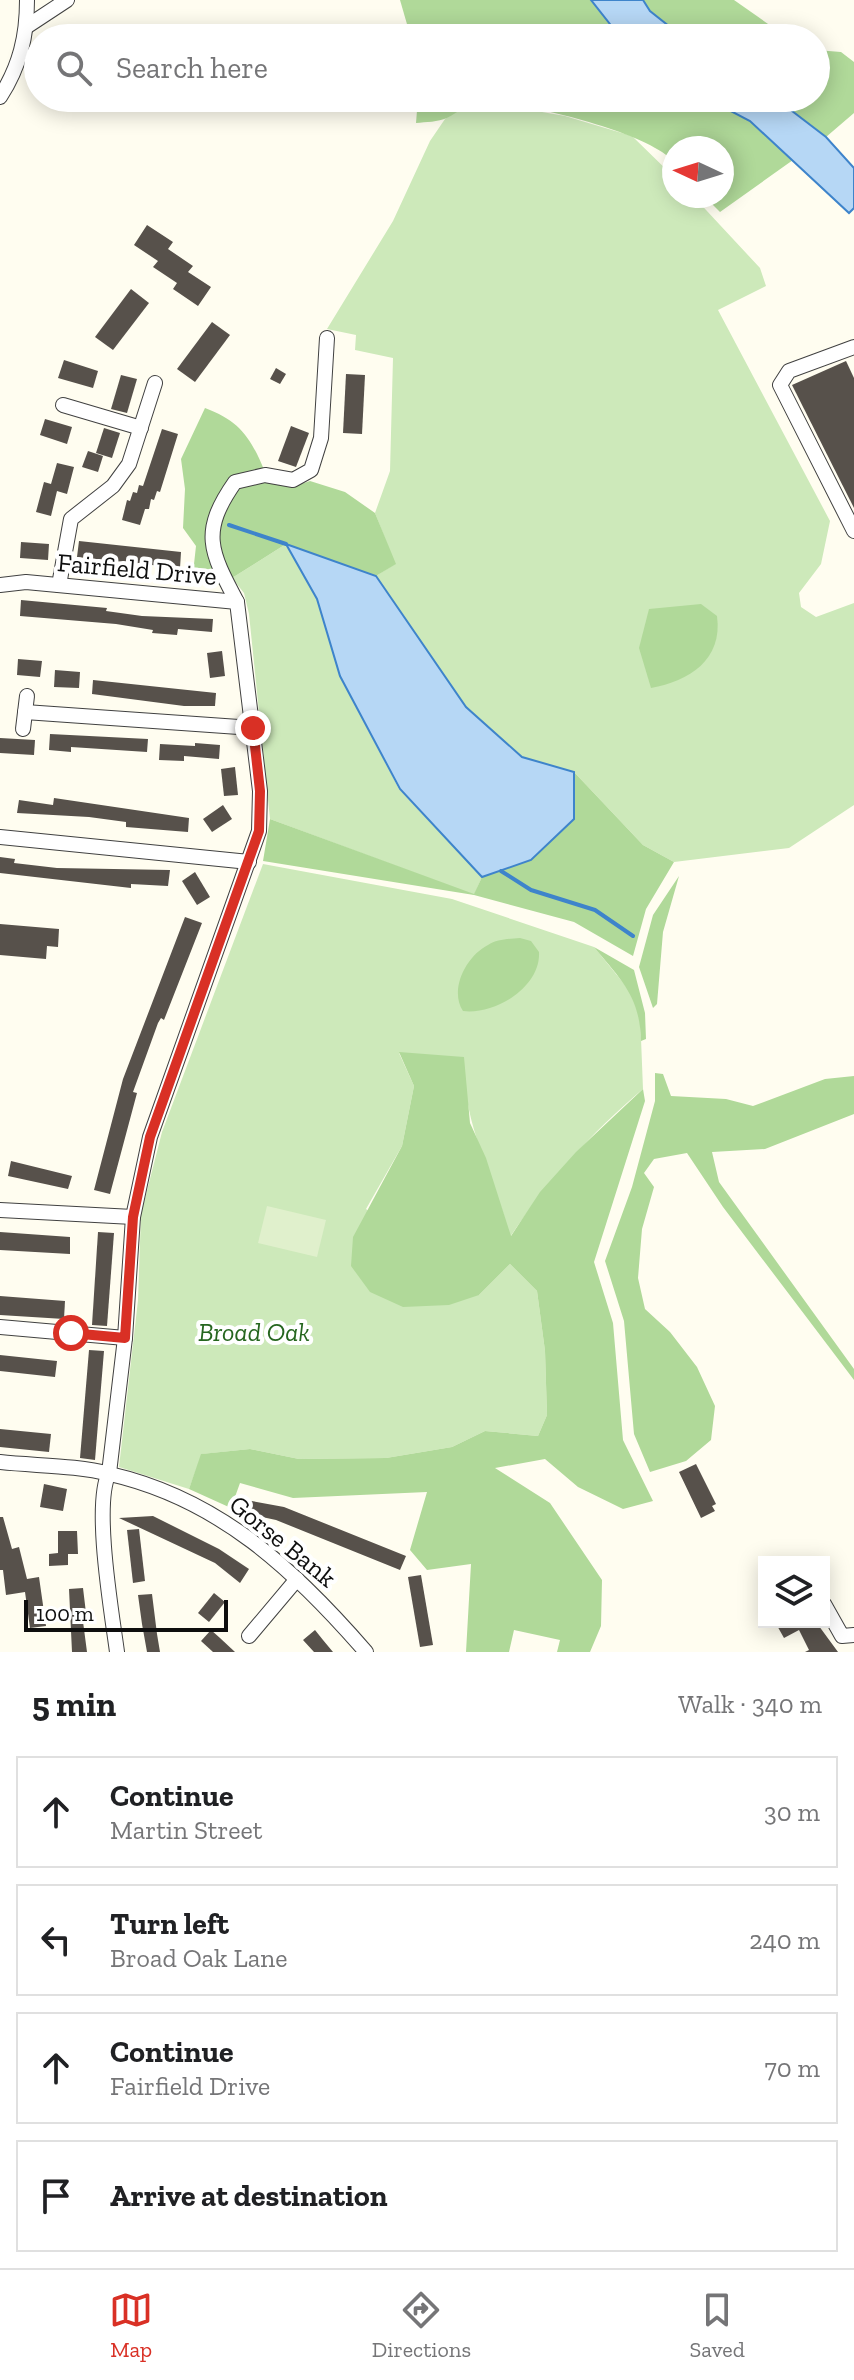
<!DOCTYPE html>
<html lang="en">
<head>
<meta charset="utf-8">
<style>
  body { margin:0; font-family:"Zilla Slab",serif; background:#f6f6f6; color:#202124 }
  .controls { position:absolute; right:24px; bottom:24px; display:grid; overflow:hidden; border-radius:0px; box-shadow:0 4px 20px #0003 }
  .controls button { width:72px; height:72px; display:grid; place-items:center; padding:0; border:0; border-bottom:2px solid #e0e0e0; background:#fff; color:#202124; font:40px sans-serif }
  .compass { position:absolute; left:662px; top:136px; width:72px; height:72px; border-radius:50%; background:#fff; box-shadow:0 4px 20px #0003; rotate:274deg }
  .scale { position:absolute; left:24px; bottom:20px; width:204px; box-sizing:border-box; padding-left:8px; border:4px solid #0e0e0e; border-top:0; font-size:22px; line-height:28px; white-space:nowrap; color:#0e0e0e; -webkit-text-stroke:6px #fff; paint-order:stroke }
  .stop { position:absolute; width:24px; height:24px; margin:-18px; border:6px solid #d93025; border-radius:50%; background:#fff }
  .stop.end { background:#d93025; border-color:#fff; box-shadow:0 2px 8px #0008 }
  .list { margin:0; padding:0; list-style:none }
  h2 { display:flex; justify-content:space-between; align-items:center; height:104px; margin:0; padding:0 32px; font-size:34px }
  h2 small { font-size:26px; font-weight:400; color:#757577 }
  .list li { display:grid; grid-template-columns:52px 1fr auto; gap:24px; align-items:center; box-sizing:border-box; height:112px; margin:0 16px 16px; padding:0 16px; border:2px solid #e0e0e0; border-radius:0px }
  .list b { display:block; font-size:30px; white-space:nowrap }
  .list p { margin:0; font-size:26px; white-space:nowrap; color:#757577 }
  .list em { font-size:26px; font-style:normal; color:#757577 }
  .icon { flex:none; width:44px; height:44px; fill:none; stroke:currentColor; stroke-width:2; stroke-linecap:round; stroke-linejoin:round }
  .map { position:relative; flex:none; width:854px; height:1652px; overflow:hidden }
  .search { position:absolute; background:#fff; box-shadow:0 4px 20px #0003; left:24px; right:24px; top:24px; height:88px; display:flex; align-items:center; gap:20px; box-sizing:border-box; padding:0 28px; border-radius:44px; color:#757577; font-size:30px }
  .sheet { height:616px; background:#fff }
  nav { display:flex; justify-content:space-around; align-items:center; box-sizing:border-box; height:112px; border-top:2px solid #e0e0e0; background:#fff; font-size:22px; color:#757577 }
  nav a { display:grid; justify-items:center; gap:4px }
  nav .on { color:#d93025 }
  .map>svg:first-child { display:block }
  .green { fill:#cde9ba }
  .forest { fill:#b0d999 }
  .pitch { fill:#e0f0cc }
  .water { fill:#b6d7f5; stroke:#3e84cb; stroke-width:2 }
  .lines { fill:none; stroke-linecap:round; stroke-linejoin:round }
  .stream { stroke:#3e84cb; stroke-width:4 }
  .building { fill:#57514b }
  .street-casing { stroke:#414141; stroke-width:16 }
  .street { stroke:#fff; stroke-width:14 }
  .route { stroke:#d93025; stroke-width:10 }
  .labels { text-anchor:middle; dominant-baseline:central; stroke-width:8; stroke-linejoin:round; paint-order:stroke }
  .street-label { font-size:26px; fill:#0e0e0e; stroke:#fff }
  .park-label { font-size:26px; font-style:italic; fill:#26661f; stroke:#fff }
</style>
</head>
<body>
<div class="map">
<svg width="854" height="1652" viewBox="0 0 854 1652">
  <rect width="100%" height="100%" fill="#fffdf0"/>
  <!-- green -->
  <g class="green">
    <polygon points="485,102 565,116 632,136 674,177 674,196 693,196 760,268 766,286 718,310 830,521 821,564 799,593 801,607 816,617 854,603 854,805 789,848 674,862 643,845 574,772 522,757 466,707 376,576 395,564 375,513 390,471 393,358 355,350 356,335 327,329 393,221 430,141 445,119 465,106"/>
    <polygon points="286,544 317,599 340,676 399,789 482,877 474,895 270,819 249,614 244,593 232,578"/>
    <path d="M 263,864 L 452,899 L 594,947 L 629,990 L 640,1013 L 643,1089 C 591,1133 548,1181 510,1237 C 498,1188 472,1141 466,1092 L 399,1053 L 414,1086 L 402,1146 L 366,1209 L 479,1295 L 510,1264 L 537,1291 L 545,1351 L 547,1415 L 538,1436 L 485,1431 L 452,1447 L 386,1458 L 299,1459 L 250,1449 L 202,1454 L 189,1489 L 119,1467 L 138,1300 L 141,1214 L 162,1132 Z"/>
  </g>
  <!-- forest -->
  <g class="forest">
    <polygon points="400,0 591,0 621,38 411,38"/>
    <polygon points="643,0 734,0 788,38 684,38 650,11"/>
    <polygon points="816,50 841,52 854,62 854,113 826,137 775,98 816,98"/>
    <path d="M 418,98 L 706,98 L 750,121 L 793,160 L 720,212 L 704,196 L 722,196 L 722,148 L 674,148 L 674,162 C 648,132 527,103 486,102 C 470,101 460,111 447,118 C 438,122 426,122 416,123 Z"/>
    <path d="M 205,408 C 240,421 251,438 265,472 L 233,478 C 207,517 198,543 223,585 L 192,582 L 196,546 L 183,528 L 185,489 L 181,459 Z"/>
    <polygon points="264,480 292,487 310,481 345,492 375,513 396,564 376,576 286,544 232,578 217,554 218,514 238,487"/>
    <path d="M 701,604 L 717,616 C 723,660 689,681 651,688 L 639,648 L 649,609 Z"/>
    <polygon points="574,772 643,845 674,862 646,909 633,956 574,922 474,895 263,861 270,819 474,894 482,877 531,860 574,819"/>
    <polygon points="679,876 663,932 657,1004 653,1008 639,967 653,915"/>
    <path d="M 520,938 L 531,941 L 539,952 C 541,987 495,1015 463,1011 C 449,990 466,956 488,945 C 497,939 509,939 520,938 Z"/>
    <path d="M 594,947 L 634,970 L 645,1013 L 646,1039 L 641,1041 C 640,996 621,980 594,947 Z"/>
    <polygon points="399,1052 464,1057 470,1123 486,1158 511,1236 540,1192 576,1152 643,1089 645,1101 594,1262 613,1323 623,1440 653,1501 623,1509 578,1487 545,1459 495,1468 550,1503 602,1580 601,1626 590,1652 557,1652 560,1640 514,1630 509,1652 466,1652 471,1564 427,1570 410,1550 427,1492 293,1498 240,1483 231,1508 189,1489 201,1454 250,1449 299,1459 386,1458 452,1447 485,1431 538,1436 547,1415 545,1351 537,1291 510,1264 479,1295 449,1305 403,1307 370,1292 351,1266 353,1237 402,1146 414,1086"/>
    <polygon points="655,1073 663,1074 671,1096 726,1099 753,1106 825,1079 854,1076 854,1114 765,1149 712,1152 719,1182 854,1369 854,1380 723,1207 687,1153 654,1159 644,1173 654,1187 642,1229 638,1278 645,1309 670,1332 697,1367 715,1406 711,1440 686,1461 650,1472 634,1434 624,1321 605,1261 632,1187 655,1101"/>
  </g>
  <!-- pitch -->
  <polygon class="pitch" points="267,1206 326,1220 317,1257 258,1243"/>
  <!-- water -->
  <g class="water">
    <polygon points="591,0 643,0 650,11 684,38 621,38"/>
    <polygon points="706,98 775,98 826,137 854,168 854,208 849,213 750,121"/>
    <polygon points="286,544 376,576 466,707 522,757 574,772 574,819 531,860 482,877 400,789 340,676 317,599"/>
  </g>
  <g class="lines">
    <!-- stream -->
    <g class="stream">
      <polyline points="229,525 286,544"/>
      <polyline points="501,871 531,890 595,910 633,936"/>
    </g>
  </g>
  <!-- building -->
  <g class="building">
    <polygon points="147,225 173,242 168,249 193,266 188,272 211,287 198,306 173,289 177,283 153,267 158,261 134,245"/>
    <polygon points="131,289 149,303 113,350 95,337"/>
    <polygon points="212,322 230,335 195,382 177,369"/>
    <polygon points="64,360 98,371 93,388 58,378"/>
    <polygon points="846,361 854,378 854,508 792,385"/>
    <polygon points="276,368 286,374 280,384 270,379"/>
    <polygon points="346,374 365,375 362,434 343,433"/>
    <polygon points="121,375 137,379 127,413 111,409"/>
    <polygon points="45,419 72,427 67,444 40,435"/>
    <polygon points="291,426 309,433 296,467 278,461"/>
    <polygon points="104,428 120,433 112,458 96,453"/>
    <polygon points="162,429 178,434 160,492 157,491 154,500 151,499 149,509 145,509 140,525 122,520 127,500 130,501 133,492 137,493 139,485 143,486"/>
    <polygon points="88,451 103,456 98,472 82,467"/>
    <polygon points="57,463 74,467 67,494 57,491 51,516 36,512 44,482 51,484"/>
    <polygon points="79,541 181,552 180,568 77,557"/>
    <polygon points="21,542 49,544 48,560 20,558"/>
    <polygon points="21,600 107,608 106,611 142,616 213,619 212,632 178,629 177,635 152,633 153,630 116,624 20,616"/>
    <polygon points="222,651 225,676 210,678 207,653"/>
    <polygon points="18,659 42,661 40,677 17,675"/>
    <polygon points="55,670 80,672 79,688 54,687"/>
    <polygon points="93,680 216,693 215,706 184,706 92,694"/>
    <polygon points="50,734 148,739 147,752 71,747 71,752 49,750"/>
    <polygon points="0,738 35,740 34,755 0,753"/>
    <polygon points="195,743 220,745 219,759 184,756 184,761 159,760 160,744 195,746"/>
    <polygon points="235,767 238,795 224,796 221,769"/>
    <polygon points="54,798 189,818 188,832 126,827 126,822 89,817 17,813 19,800 53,805"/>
    <polygon points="223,805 232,819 212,832 203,819"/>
    <polygon points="0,857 15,859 14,863 57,868 170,870 168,886 131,884 131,888 0,873"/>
    <polygon points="195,872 210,897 197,905 182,881"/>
    <polygon points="185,917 202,923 164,1020 161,1018 158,1023 133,1092 137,1093 110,1194 94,1190 123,1079"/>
    <polygon points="0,924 59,929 58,947 47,946 46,959 0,955"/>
    <polygon points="11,1161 72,1176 68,1189 8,1176"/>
    <polygon points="0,1232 70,1237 70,1254 0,1250"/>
    <polygon points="98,1232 114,1233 107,1326 92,1325"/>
    <polygon points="0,1296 65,1301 64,1319 0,1315"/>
    <polygon points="89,1350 104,1351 95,1460 80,1458"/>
    <polygon points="0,1355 57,1361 55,1377 0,1371"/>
    <polygon points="0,1429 51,1434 49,1452 0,1447"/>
    <polygon points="696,1464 716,1504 712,1506 715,1511 701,1518 679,1472"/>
    <polygon points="44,1484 67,1489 63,1511 40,1507"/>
    <polygon points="246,1500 284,1507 406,1556 400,1570 276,1520 243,1513"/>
    <polygon points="153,1516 219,1549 249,1569 240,1583 215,1563 119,1518"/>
    <polygon points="0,1517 3,1517 12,1549 19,1547 27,1579 39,1577 46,1626 30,1628 25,1592 6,1595 3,1570 0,1570"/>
    <polygon points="139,1529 145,1581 133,1583 127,1530"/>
    <polygon points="58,1531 77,1531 78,1554 68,1554 68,1565 49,1566 49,1554 58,1553"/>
    <polygon points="421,1575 433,1645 420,1647 408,1577"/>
    <polygon points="83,1588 86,1613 82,1614 87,1652 72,1652 69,1589"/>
    <polygon points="214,1593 225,1602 209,1622 198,1613"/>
    <polygon points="152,1594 157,1634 160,1652 147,1652 142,1624 138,1595"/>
    <polygon points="775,1622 816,1622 838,1652 805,1652 809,1650 799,1630 784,1638"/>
    <polygon points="211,1630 220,1638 235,1652 213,1652 201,1641"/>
    <polygon points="315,1630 323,1640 333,1652 314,1652 303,1640"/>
  </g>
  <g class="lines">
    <!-- street casing -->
    <g class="street-casing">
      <g id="street">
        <polyline points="26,27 67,0"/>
        <path d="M 0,97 C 20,66 27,36 27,0"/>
        <polyline points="854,347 789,371 780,385 854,531"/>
        <polyline points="63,405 141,428"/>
        <path d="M 0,585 L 26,582 L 237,602 L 260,791 L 259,831 L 150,1137 L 133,1217 L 125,1338 L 109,1473 C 93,1505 112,1614 117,1652"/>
        <polyline points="59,585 71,519 113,486 129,464 155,383"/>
        <path d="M 237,602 C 210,551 200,532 235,482 L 265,475 L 293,480 L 311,470 L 321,438 L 327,338"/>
        <polyline points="25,712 253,728"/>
        <polyline points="23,729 27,696"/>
        <polyline points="0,837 249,862"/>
        <polyline points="0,1210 133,1217"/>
        <polyline points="0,1327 125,1338"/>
        <path d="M 0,1462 C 36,1466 75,1465 110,1474 C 219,1499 294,1569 366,1652"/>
        <polyline points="824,1604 842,1636 854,1635"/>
        <polyline points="249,1636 297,1579"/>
      </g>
    </g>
    <!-- street -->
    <use href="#street" class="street"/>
  </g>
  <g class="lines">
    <!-- route -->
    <polyline class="route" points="71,1333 125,1338 133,1217 150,1137 259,831 260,791 253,728"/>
  </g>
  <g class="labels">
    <!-- street labels -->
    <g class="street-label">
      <text transform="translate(137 569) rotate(5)">Fairfield Drive</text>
      <text transform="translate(283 1541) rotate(39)">Gorse Bank</text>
    </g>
    <!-- park labels -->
    <g class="park-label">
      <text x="254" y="1332">Broad Oak</text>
    </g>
  </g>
</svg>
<div class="controls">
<button><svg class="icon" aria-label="layers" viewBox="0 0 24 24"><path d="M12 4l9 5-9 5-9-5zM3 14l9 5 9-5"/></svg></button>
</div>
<svg class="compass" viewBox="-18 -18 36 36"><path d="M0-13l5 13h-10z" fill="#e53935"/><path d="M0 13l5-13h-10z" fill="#757577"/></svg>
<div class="scale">100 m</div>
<div class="stop" style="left:71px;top:1333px"></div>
<div class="stop end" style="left:253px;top:728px"></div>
<div class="search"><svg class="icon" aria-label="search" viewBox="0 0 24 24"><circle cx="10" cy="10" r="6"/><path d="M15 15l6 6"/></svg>Search here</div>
</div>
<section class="sheet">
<h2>5 min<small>Walk · 340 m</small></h2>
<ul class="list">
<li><svg class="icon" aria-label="ahead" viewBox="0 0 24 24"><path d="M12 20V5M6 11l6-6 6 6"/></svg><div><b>Continue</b><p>Martin Street</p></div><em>30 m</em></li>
<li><svg class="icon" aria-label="left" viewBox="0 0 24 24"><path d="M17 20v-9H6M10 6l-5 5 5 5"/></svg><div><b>Turn left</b><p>Broad Oak Lane</p></div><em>240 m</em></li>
<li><svg class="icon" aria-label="ahead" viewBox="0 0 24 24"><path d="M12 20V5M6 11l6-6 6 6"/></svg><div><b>Continue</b><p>Fairfield Drive</p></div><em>70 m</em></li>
<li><svg class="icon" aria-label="arrive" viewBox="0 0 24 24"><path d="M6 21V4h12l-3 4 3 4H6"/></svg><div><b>Arrive at destination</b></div></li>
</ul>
</section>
<nav>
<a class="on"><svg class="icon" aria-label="map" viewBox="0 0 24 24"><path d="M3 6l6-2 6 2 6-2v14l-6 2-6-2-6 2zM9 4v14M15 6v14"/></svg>Map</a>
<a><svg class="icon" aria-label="directions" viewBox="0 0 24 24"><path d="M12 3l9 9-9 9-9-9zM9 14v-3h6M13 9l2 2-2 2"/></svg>Directions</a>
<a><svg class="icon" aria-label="saved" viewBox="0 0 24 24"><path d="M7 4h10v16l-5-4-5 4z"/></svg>Saved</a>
</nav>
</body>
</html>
